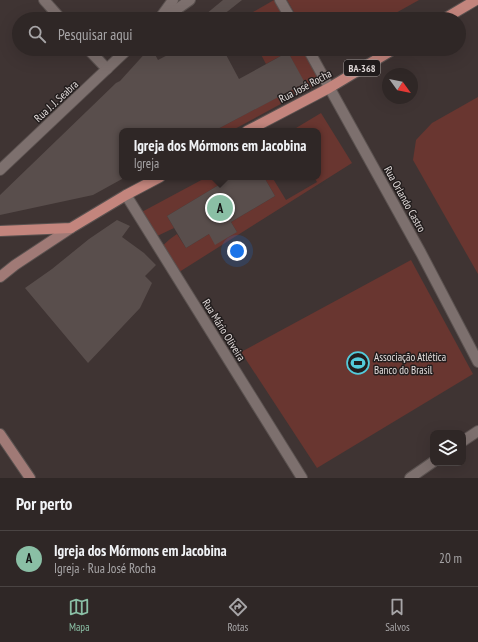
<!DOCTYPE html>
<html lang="pt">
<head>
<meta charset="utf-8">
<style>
  body { margin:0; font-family:"PT Sans Narrow",sans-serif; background:#372f2e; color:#f1f3f6 }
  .controls { position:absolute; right:12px; bottom:12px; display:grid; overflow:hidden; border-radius:8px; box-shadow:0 4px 16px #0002 }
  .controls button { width:36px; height:36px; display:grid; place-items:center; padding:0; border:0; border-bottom:1px solid #4a4443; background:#2f2726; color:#f1f3f6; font:20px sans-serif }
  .compass { position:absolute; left:382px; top:68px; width:36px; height:36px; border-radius:50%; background:#2f2726; box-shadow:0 4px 16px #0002; rotate:123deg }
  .you { position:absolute; left:237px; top:251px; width:14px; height:14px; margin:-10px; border:3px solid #fff; border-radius:50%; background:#1a73e8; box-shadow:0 0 0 6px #1a73e833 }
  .badge { display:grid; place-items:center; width:26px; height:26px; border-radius:50%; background:#8abfa5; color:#111; font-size:13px; font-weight:700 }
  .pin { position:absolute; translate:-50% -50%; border:2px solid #fff; box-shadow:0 1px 4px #0006 }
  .popup { position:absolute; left:119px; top:128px; width:202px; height:52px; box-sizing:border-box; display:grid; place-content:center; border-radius:8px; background:#2f2726; filter:drop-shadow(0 1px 3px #0005); font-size:13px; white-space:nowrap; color:#a7a5a7 }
  .popup b { font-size:15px; color:#f1f3f6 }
  .popup::after { content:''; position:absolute; left:50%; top:100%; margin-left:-8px; border:8px solid transparent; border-top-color:#2f2726 }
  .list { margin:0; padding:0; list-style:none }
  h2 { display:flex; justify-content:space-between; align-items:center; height:52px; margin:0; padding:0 16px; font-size:17px }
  h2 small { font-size:13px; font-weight:400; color:#a7a5a7 }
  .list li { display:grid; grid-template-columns:26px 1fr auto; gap:12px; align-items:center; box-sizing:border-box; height:56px; padding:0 16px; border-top:1px solid #4a4443 }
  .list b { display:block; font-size:15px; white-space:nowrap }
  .list p { margin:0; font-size:13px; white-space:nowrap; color:#a7a5a7 }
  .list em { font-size:13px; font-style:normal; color:#a7a5a7 }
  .icon { flex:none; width:22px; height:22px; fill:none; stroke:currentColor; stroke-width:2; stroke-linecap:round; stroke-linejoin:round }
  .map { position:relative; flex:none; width:478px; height:478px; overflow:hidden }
  .search { position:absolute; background:#2f2726; box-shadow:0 4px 16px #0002; left:12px; right:12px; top:12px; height:44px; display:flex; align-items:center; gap:10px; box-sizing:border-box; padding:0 14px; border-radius:22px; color:#a7a5a7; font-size:15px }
  .sheet { height:108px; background:#2f2726 }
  nav { display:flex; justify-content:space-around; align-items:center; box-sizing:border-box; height:56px; border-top:1px solid #4a4443; background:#2f2726; font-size:11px; color:#a7a5a7 }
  nav a { display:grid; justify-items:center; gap:2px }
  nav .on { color:#8abfa5 }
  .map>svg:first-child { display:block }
  .green { fill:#693630 }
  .building { fill:#594e4c }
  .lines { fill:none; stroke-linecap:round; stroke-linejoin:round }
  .street-casing { stroke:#5b5250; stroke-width:12 }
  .secondary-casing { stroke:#5b5250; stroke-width:12 }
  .primary-casing { stroke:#5b5250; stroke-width:12 }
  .street { stroke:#7d706e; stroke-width:10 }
  .secondary { stroke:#a07a76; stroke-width:10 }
  .primary { stroke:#c3857d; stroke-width:10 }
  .labels { text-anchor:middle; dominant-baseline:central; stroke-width:3; stroke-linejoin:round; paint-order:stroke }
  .shield { fill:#221d1d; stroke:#a9a3a2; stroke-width:1 }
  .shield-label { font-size:10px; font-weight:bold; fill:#e3dcdb }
  .street-label { font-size:11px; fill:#e3dcdb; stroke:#221d1d }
  .poi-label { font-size:11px; fill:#e3dcdb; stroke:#221d1d; text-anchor:start }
</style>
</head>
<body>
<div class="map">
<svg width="478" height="478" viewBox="0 0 478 478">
  <rect width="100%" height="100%" fill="#3f3433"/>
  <!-- green -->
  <g class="green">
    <polygon points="274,0 280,0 291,19 241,19"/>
    <polygon points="287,0 419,0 385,19 298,19"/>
    <polygon points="258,49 308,49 325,80 231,131 214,131 304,83 288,52 266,64"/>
    <polygon points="314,49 331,49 318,56"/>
    <polygon points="478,97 478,274 413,160 416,140 432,123"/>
    <polygon points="321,113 352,163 176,274 160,248 170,239 177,234 186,248 209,234 237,232 231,222 275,196 264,177 272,177 286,200 317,182 314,177 318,177 318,131 291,131"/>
    <polygon points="207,177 232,177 167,216 174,228 153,238 138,214"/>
    <polygon points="411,260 473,374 317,468 241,352"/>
  </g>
  <!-- building -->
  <g class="building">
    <polygon points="223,0 242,0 218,19 200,19"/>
    <polygon points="149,49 152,49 158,60 179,49 223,49 239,79 288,52 305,83 214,131 122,131 122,179 93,195 0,215 0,195 116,83 120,81"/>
    <polygon points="232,177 264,177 275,196 231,222 237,232 215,245 209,234 186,248 167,216"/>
    <polygon points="117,220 130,226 122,237 144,253 156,265 145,276 152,283 140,308 88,363 25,288 52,269 89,239"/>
  </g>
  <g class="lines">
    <!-- street casing -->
    <g class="street-casing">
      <g id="street">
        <polyline points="44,0 61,19"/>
        <polyline points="280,0 291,19"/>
        <polyline points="160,18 173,0"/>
        <polyline points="161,19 173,12 190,0"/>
        <polyline points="88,49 107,69"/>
        <polyline points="308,49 421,253 478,362"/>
        <polyline points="0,170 128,49"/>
        <polyline points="126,195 302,478"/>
        <polyline points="463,441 478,431"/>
        <polyline points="410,478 433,462"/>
      </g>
    </g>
    <!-- secondary casing -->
    <g class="secondary-casing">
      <g id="secondary">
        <polyline points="0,277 15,265 71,228"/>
        <polyline points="0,434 30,478"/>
      </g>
    </g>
    <!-- primary casing -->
    <g class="primary-casing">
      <g id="primary">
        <polyline points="444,19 476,0"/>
        <polyline points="247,131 329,88 394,49"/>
        <polyline points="0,231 71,228 126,195 160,177"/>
      </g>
    </g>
    <!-- street -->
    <use href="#street" class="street"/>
    <!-- secondary -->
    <use href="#secondary" class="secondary"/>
    <!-- primary -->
    <use href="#primary" class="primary"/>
  </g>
  <!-- icons -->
  <defs>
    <g id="stadium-ring" transform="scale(1.15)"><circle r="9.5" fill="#221d1d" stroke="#53cbdb" stroke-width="1.5"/><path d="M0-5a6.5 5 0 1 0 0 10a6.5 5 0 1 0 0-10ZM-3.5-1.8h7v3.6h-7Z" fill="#53cbdb"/></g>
  </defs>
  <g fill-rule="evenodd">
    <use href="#stadium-ring" x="358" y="363"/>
  </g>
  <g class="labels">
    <!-- shield labels -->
    <rect class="shield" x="344" y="60" width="36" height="16" rx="3"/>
    <g class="shield-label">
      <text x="362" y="68">BA-368</text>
    </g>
    <!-- street labels -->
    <g class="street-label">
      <text transform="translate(305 86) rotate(-28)">Rua José Rocha</text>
      <text transform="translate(56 101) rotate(-43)">Rua J. J. Seabra</text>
      <text transform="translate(405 199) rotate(61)">Rua Orlando Castro</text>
      <text transform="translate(224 330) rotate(58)">Rua Mário Oliveira</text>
    </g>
    <!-- poi labels -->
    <g class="poi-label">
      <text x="374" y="357">Associação Atlética<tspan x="374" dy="13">Banco do Brasil</tspan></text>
    </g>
  </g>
</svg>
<div class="controls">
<button><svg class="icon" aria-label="layers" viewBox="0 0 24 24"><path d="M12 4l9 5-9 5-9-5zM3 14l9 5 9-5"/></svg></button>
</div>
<svg class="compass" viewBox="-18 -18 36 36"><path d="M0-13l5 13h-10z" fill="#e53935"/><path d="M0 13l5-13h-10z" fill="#a7a5a7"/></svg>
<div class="you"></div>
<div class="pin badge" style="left:220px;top:208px">A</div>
<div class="popup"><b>Igreja dos Mórmons em Jacobina</b>Igreja</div>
<div class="search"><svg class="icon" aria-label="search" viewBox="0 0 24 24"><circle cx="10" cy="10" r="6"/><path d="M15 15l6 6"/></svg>Pesquisar aqui</div>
</div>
<section class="sheet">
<h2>Por perto<small></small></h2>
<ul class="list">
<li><span class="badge">A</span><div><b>Igreja dos Mórmons em Jacobina</b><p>Igreja · Rua José Rocha</p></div><em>20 m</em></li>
</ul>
</section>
<nav>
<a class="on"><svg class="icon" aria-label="map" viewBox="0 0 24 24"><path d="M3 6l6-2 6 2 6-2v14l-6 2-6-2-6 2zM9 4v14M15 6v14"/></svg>Mapa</a>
<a><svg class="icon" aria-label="directions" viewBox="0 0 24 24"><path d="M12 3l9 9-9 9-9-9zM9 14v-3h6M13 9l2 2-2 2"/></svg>Rotas</a>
<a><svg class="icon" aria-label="saved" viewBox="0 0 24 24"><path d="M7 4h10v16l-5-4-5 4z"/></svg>Salvos</a>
</nav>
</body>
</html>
